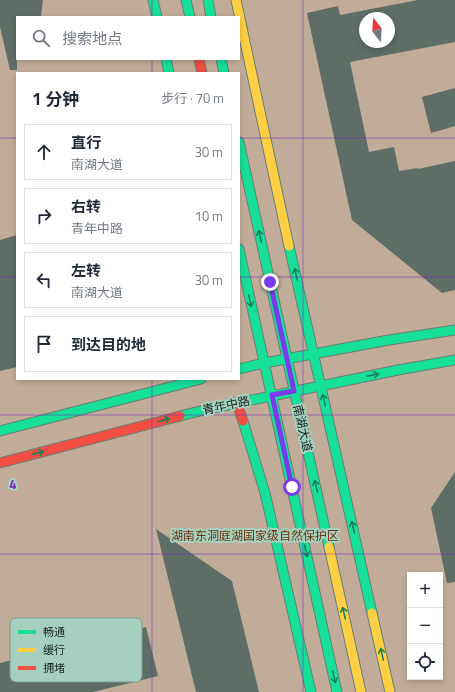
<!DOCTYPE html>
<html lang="zh">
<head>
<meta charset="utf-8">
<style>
  body { margin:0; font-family:"Titillium Web","Noto Sans SC",sans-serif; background:#f2f2f3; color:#1f2937 }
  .controls { position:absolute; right:12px; bottom:12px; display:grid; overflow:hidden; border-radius:0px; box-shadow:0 2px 6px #0003 }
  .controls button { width:36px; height:36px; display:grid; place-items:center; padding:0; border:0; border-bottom:1px solid #e0e1e3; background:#fff; color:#1f2937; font:20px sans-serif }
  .compass { position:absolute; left:359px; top:12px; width:36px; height:36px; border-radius:50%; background:#fff; box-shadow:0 2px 6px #0003; rotate:343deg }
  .stop { position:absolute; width:12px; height:12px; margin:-9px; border:3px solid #7c3aed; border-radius:50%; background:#fff }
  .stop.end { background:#7c3aed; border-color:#fff; box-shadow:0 1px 4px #0008 }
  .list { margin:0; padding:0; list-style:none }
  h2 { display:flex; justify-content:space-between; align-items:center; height:52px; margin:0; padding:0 16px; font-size:17px }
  h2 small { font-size:13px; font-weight:400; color:#747a83 }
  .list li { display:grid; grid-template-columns:26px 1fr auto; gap:12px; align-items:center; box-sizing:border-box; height:56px; margin:0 8px 8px; padding:0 8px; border:1px solid #e0e1e3; border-radius:0px }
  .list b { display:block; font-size:15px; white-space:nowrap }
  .list p { margin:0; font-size:13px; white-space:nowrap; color:#747a83 }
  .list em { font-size:13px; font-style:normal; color:#747a83 }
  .icon { flex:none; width:22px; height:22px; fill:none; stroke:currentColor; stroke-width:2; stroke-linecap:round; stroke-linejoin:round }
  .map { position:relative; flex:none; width:455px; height:692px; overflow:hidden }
  .search { position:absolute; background:#fff; box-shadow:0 2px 6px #0003; left:16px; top:16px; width:224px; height:44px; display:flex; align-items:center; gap:10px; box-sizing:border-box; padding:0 14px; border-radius:0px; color:#747a83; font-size:15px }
  .panel { position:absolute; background:#fff; box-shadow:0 2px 6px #0003; left:16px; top:72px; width:224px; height:308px; border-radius:0px }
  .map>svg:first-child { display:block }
  .green { fill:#c0ac98; fill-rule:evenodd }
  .building { fill:#5e6d66; fill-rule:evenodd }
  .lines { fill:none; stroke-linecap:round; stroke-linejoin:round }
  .fast-casing { stroke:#6b7d76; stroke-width:11 }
  .slow-casing { stroke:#6b7d76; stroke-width:11 }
  .jam-casing { stroke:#6b7d76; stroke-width:11 }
  .fast { stroke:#16e098; stroke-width:9 }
  .slow { stroke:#ffcf43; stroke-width:9 }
  .jam { stroke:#f24e42; stroke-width:9 }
  .jam-bridge-casing { stroke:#6b7d76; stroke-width:11; stroke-linecap:butt }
  .jam-bridge { stroke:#f24e42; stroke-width:9 }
  .oneway { stroke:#14825b }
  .route { stroke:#7c3aed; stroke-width:5 }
  .grid { fill:none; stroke:#7b2cbf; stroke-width:1; stroke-opacity:0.55 }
  .labels { text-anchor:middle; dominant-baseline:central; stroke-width:4; stroke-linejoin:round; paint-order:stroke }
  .street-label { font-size:12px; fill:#13241e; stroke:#a5d0bf }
  .park-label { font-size:12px; fill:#6e340e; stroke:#a5d0bf }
  .key { fill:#a5d0bf; stroke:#799c8f; stroke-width:1 }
  .key-label { font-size:11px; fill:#13241e }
  .grid-label { font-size:13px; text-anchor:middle; font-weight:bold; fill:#7b2cbf; stroke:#a5d0bf; stroke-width:4; stroke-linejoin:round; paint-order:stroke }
</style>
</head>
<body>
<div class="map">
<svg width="455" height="692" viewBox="0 0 455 692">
  <rect width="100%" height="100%" fill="#afc6bd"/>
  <!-- green -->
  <path class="green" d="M 0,0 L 455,0 L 455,692 L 0,692 ZM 17,17 L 239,17 L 239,59 L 17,59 ZM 365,18 L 389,18 L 389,42 L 365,42 ZM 17,73 L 239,73 L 239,379 L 17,379 ZM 410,575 L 440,575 L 440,677 L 410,677 Z"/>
  <!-- building -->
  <g class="building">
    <polygon points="0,0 43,0 41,17 17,17 17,70 10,70 0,27"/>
    <path d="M 418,0 L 455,0 L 455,42 L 350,62 L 369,152 L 394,147 L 399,171 L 418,168 L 418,169 L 455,161 L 455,290 L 442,293 L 352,220 L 307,13 L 338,6 L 340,15 ZM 365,18 L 389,18 L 389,42 L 365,42 Z"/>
    <polygon points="455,88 455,126 431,133 422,97"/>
    <polygon points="17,235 17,367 0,371 0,240"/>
    <polygon points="455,472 455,582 447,583 431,508"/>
    <polygon points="156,529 232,581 259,692 196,692"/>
    <polygon points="146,627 158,676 93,692 0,692 0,663"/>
  </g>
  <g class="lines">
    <!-- fast casing -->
    <g class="fast-casing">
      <g id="fast">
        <polyline points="153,0 157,17"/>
        <polyline points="186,0 190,17"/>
        <polyline points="208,0 211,17"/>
        <polyline points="166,59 169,73"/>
        <polyline points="221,59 224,73"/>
        <polyline points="239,142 329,547"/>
        <polyline points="289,246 372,613"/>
        <polyline points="239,249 337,692"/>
        <polyline points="239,369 264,363 389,340 455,330"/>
        <polyline points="180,416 208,409 398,370 455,360"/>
        <polyline points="243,421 265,493 311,692"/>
        <polyline points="0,431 201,379"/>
      </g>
    </g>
    <!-- slow casing -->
    <g class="slow-casing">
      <g id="slow">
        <polyline points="236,0 289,246"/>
        <polyline points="329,547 361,692"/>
        <polyline points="372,613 390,692"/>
      </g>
    </g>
    <!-- jam casing -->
    <g class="jam-casing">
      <g id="jam">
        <polyline points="199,59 202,73"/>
        <polyline points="0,463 180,416"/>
      </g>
    </g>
    <!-- fast -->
    <use href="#fast" class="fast"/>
    <!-- slow -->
    <use href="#slow" class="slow"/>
    <!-- jam -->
    <use href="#jam" class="jam"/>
    <!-- jam-bridge casing -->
    <g class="jam-bridge-casing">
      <polyline id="jam-bridge" points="236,401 243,421"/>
    </g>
    <!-- jam-bridge -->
    <use href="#jam-bridge" class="jam-bridge"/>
  </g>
  <!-- one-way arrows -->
  <defs><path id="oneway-shaft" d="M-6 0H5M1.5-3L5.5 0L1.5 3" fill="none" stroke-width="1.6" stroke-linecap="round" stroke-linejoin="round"/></defs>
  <g class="oneway">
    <use href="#oneway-shaft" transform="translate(260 236) rotate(-103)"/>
    <use href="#oneway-shaft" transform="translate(296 274) rotate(-102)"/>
    <use href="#oneway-shaft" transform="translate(250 301) rotate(77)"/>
    <use href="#oneway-shaft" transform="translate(373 375) rotate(-11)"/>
    <use href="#oneway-shaft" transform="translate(324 400) rotate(-103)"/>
    <use href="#oneway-shaft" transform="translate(164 420) rotate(-15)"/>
    <use href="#oneway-shaft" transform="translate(38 453) rotate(-15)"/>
    <use href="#oneway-shaft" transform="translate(316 486) rotate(-103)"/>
    <use href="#oneway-shaft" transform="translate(353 527) rotate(-103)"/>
    <use href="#oneway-shaft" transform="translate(306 551) rotate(77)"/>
    <use href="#oneway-shaft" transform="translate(344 613) rotate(-103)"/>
    <use href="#oneway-shaft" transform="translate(382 654) rotate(-103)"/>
    <use href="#oneway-shaft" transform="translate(334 677) rotate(77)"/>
  </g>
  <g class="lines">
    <!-- route -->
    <polyline class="route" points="270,282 294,391 272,395 292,487"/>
  </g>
  <!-- grid -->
  <path class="grid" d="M 152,0 L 152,17M 303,0 L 303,692M 152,59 L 152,73M 0,138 L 17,138M 239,138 L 455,138M 0,277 L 17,277M 239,277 L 455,277M 152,379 L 152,692M 0,415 L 455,415M 0,554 L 455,554"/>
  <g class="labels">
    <!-- street labels -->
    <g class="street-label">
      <text transform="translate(226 405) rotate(-12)">青年中路</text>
      <text transform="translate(303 428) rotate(77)">南湖大道</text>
    </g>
    <!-- park labels -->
    <g class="park-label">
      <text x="255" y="535">湖南东洞庭湖国家级自然保护区</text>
    </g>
  </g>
  <!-- legend -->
  <rect x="10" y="618" width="132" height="64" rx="6" class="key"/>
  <rect x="18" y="630" width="18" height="4" fill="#16e098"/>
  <rect x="18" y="648" width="18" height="4" fill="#ffcf43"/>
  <rect x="18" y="666" width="18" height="4" fill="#f24e42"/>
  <g class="key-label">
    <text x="43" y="636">畅通</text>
    <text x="43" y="654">缓行</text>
    <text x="43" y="672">拥堵</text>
  </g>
  <g class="grid-label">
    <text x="13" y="489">4</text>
  </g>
</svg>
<div class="controls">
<button>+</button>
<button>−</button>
<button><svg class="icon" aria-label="locate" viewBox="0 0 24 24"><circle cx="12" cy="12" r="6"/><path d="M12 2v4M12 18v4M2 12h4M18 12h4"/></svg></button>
</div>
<svg class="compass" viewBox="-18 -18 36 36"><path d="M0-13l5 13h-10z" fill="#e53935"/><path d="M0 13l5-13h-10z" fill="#747a83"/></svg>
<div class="stop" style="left:292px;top:487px"></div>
<div class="stop end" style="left:270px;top:282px"></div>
<div class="search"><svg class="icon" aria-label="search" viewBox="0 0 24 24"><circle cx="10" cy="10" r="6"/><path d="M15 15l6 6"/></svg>搜索地点</div>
<section class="panel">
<h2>1 分钟<small>步行 · 70 m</small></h2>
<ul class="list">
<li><svg class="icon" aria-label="ahead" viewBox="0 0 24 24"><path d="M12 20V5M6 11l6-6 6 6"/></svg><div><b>直行</b><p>南湖大道</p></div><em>30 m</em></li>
<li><svg class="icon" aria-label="right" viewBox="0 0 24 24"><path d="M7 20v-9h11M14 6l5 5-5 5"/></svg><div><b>右转</b><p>青年中路</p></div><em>10 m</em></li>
<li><svg class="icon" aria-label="left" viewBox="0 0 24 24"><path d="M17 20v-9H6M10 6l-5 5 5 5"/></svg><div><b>左转</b><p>南湖大道</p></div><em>30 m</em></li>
<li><svg class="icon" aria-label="arrive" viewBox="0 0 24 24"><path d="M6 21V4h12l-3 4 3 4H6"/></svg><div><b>到达目的地</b></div></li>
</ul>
</section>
</div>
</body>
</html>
